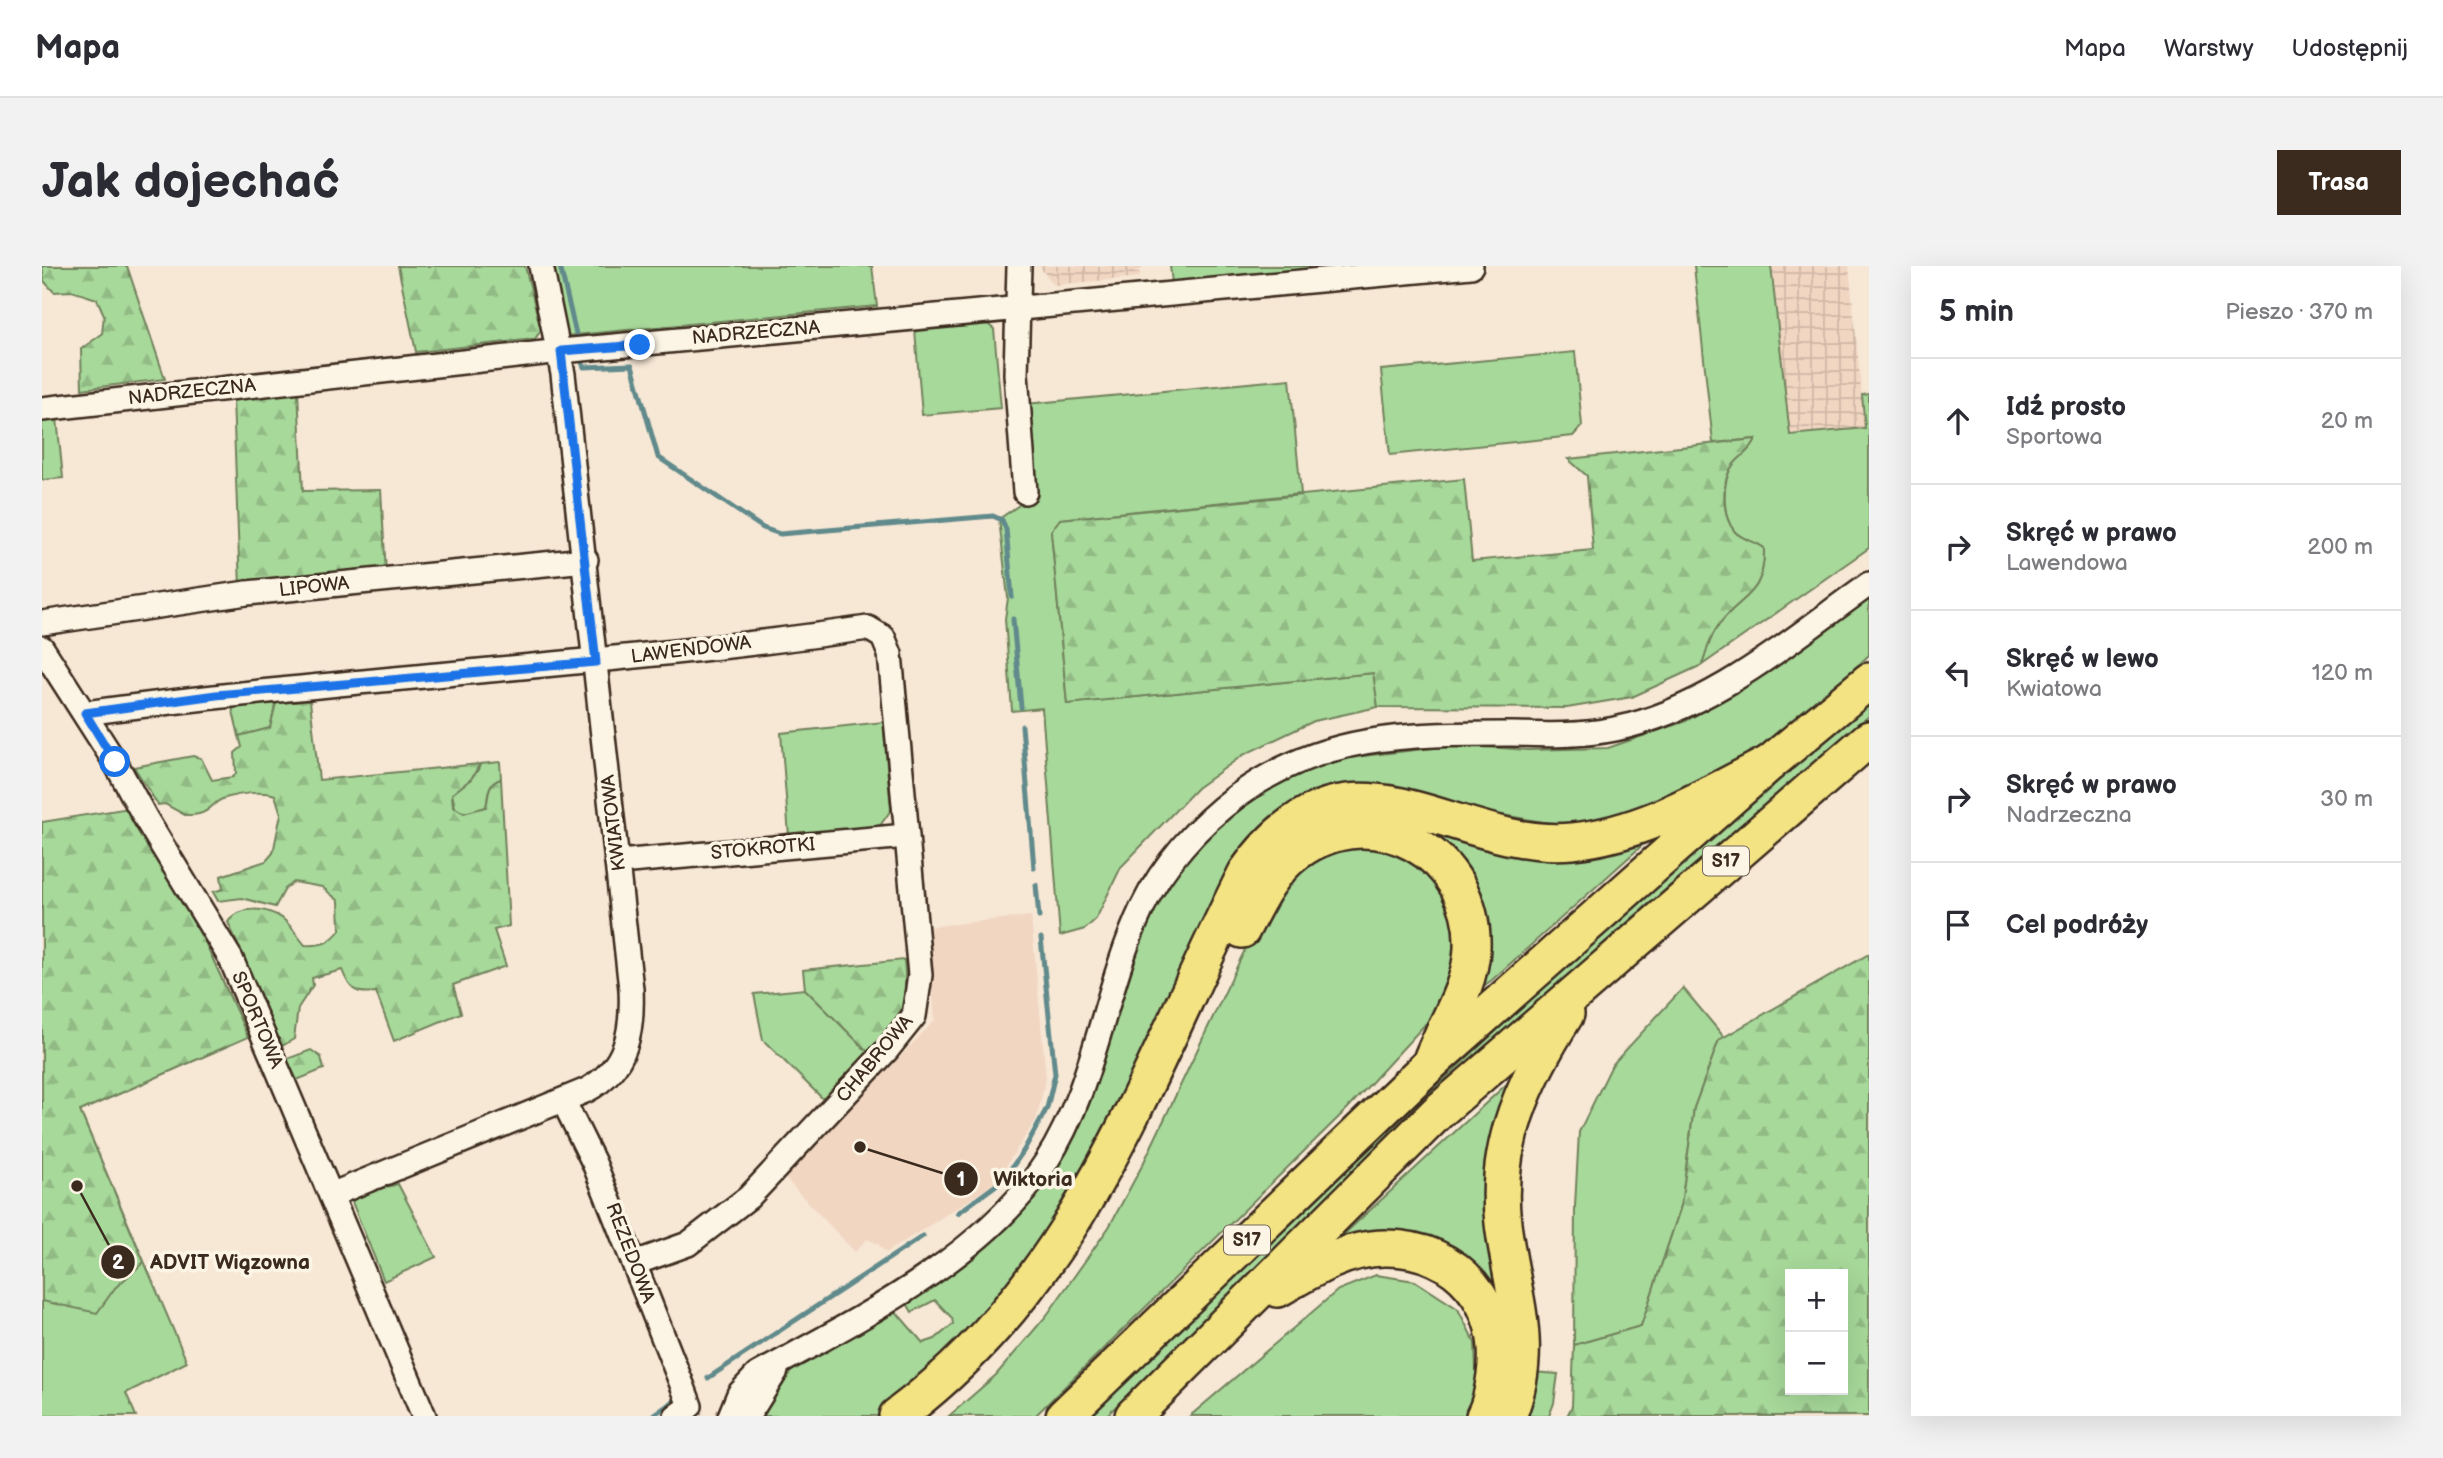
<!DOCTYPE html>
<html lang="pl">
<head>
<meta charset="utf-8">
<style>
  body { margin:0; font-family:"Balsamiq Sans",sans-serif; background:#f2f2f3; color:#2b2b33 }
  .controls { position:absolute; right:21px; bottom:21px; display:grid; overflow:hidden; border-radius:0px; box-shadow:0 7px 28px #0002 }
  .controls button { width:63px; height:63px; display:grid; place-items:center; padding:0; border:0; border-bottom:2px solid #e1e1e2; background:#fff; color:#2b2b33; font:35px sans-serif }
  .stop { position:absolute; width:21px; height:21px; margin:-16px; border:5px solid #1a73e8; border-radius:50%; background:#fff }
  .stop.end { background:#1a73e8; border-color:#fff; box-shadow:0 2px 7px #0008 }
  .list { margin:0; padding:0; list-style:none }
  h2 { display:flex; justify-content:space-between; align-items:center; height:91px; margin:0; padding:0 28px; font-size:30px }
  h2 small { font-size:23px; font-weight:400; color:#7c7c81 }
  .list li { display:grid; grid-template-columns:46px 1fr auto; gap:21px; align-items:center; box-sizing:border-box; height:126px; padding:0 28px; border-top:2px solid #e1e1e2 }
  .list b { display:block; font-size:26px; white-space:nowrap }
  .list p { margin:0; font-size:23px; white-space:nowrap; color:#7c7c81 }
  .list em { font-size:23px; font-style:normal; color:#7c7c81 }
  .icon { flex:none; width:38px; height:38px; fill:none; stroke:currentColor; stroke-width:2; stroke-linecap:round; stroke-linejoin:round }
  .map { position:relative; flex:none; width:1827px; height:1150px; overflow:hidden; border-radius:0px }
  header { display:flex; align-items:center; gap:42px; box-sizing:border-box; height:98px; padding:0 35px; background:#fff; border-bottom:2px solid #e1e1e2 }
  header strong { font-size:33px }
  nav { display:flex; gap:38px; margin-inline-start:auto; font-size:24px }
  .intro { display:flex; align-items:center; justify-content:space-between; box-sizing:border-box; height:168px; padding:0 42px }
  h1 { margin:0; font-size:49px }
  .button { padding:18px 32px; border-radius:0px; background:#3b2a1e; color:#fff; font-size:24px; font-weight:700 }
  main { display:flex; gap:42px; padding:0 42px }
  aside { flex:1; background:#fff; border-radius:0px; box-shadow:0 7px 28px #0002 }
  .map>svg:first-child { display:block }
  .built { fill:#f1d6c2 }
  .industrial { fill:url(#industrial-grid) }
  .grass { fill:#a7d99a; stroke:#71825c; stroke-width:2 }
  .forest { fill:url(#forest-firs); stroke:#71825c; stroke-width:2; fill-rule:evenodd }
  .lines { fill:none; stroke-linecap:round; stroke-linejoin:round }
  .stream { stroke:#618a8b; stroke-width:5 }
  .minor-casing { stroke:#3b2a1e; stroke-width:28 }
  .highway-casing { stroke:#3b2a1e; stroke-width:40 }
  .minor { stroke:#fcf5e5; stroke-width:23 }
  .highway { stroke:#f4e382; stroke-width:35 }
  .route { stroke:#1a73e8; stroke-width:9 }
  .labels { text-anchor:middle; dominant-baseline:central; stroke-width:7; stroke-linejoin:round; paint-order:stroke }
  .shield { fill:#fcf5e5; stroke:#75675a; stroke-width:2 }
  .shield-label { font-size:18px; font-weight:bold; fill:#3b2a1e }
  .street-label { font-size:19px; fill:#3b2a1e; stroke:#fcf5e5 }
  .leader { fill:none; stroke:#3b2a1e; stroke-width:2.5 }
  .callout-dot { fill:#3b2a1e; stroke:#fcf5e5; stroke-width:2.5 }
  .mark-label { font-size:21px; text-anchor:middle; font-weight:bold; fill:#fff }
  .callout-label { font-size:21px; text-anchor:middle; font-weight:bold; fill:#3b2a1e; stroke:#fcf5e5; stroke-width:7; stroke-linejoin:round; paint-order:stroke }
</style>
</head>
<body>
<header>
<strong>Mapa</strong>
<nav><a>Mapa</a><a>Warstwy</a><a>Udostępnij</a></nav>
</header>
<div class="intro"><h1>Jak dojechać</h1><a class="button">Trasa</a></div>
<main>
<div class="map">
<svg width="1827" height="1150" viewBox="0 0 1827 1150">
  <defs>
    <pattern id="industrial-grid" width="8" height="8" patternUnits="userSpaceOnUse" patternTransform="scale(1.75)"><rect width="8" height="8" fill="#f1d6c2"/><path d="M0 4h8M4 0v8" fill="none" stroke="#d0b8a6"/></pattern>
    <pattern id="forest-firs" width="22" height="20" patternUnits="userSpaceOnUse" patternTransform="scale(1.75)"><rect width="22" height="20" fill="#a7d99a"/><path d="M5 1l3.5 6h-7zM16 11l3.5 6h-7z" fill="#91ba84"/></pattern>
  </defs>
  <rect width="100%" height="100%" fill="#f7e7d5"/>
  <filter id="ink" filterUnits="userSpaceOnUse"><feTurbulence type="fractalNoise" baseFrequency=".0143" numOctaves="2"/><feDisplacementMap in="SourceGraphic" scale="14" xChannelSelector="R" yChannelSelector="G"/><feConvolveMatrix kernelMatrix="1 2 1 2 8 2 1 2 1" color-interpolation-filters="sRGB"/></filter>
  <g filter="url(#ink)">
    <!-- built -->
    <polygon class="built" points="989,650 1004,812 994,854 952,918 844,987 836,978 825,973 813,986 743,912 893,754 885,661"/>
    <!-- industrial -->
    <g class="industrial">
      <polygon points="997,0 1103,0 1097,4 1098,11 1012,19"/>
      <polygon points="1729,0 1807,0 1823,162 1748,170"/>
    </g>
    <!-- grass -->
    <g class="grass">
      <polygon points="507,0 830,0 835,40 523,70"/>
      <polygon points="1128,0 1267,0 1268,5 1130,17"/>
      <path d="M 1652,0 L 1729,0 L 1748,169 L 1823,162 L 1820,129 L 1827,128 L 1827,282 L 1660,399 C 1664,387 1667,374 1674,363 C 1696,328 1723,334 1722,282 C 1713,275 1701,274 1693,266 C 1680,252 1680,218 1689,202 C 1695,191 1706,188 1714,173 L 1671,177 Z"/>
      <polygon points="944,57 952,63 959,142 880,149 873,64"/>
      <polygon points="1533,86 1540,160 1531,170 1348,189 1339,104"/>
      <polygon points="1248,113 1259,228 1019,253 1009,265 1025,438 1332,407 1336,441 1272,455 1201,489 1155,522 1079,601 1054,653 1043,663 1018,670 1000,442 970,445 963,353 966,332 957,253 990,230 984,138"/>
      <polygon points="15,152 21,212 0,214 0,154"/>
      <polygon points="1827,329 1827,389 1724,486 1666,523 1535,562 1427,543 1287,526 1079,845 977,1015 841,1150 714,1150 741,1112 783,1080 851,1042 881,1077 893,1073 911,1058 910,1052 893,1034 870,1046 863,1034 933,989 978,949 1025,881 1088,699 1111,644 1132,609 1155,580 1194,542 1245,510 1303,492 1417,479 1486,484 1566,482 1644,455 1692,427"/>
      <polygon points="234,437 228,462 197,470 190,441"/>
      <path d="M 1827,437 L 1827,450 L 1581,660 L 1444,784 L 1064,1150 L 1049,1150 C 1302,905 1556,662 1827,437 Z"/>
      <polygon points="841,456 849,544 837,561 747,570 739,467"/>
      <path d="M 458,496 L 459,513 C 444,518 447,527 444,541 L 432,547 L 414,545 L 410,528 C 418,516 435,513 438,498 Z"/>
      <path d="M 1321,546 C 1376,546 1425,571 1478,582 C 1522,591 1575,583 1615,563 L 1615,566 L 1450,714 L 1433,726 C 1432,718 1439,702 1441,691 C 1445,673 1442,651 1436,633 C 1412,562 1316,531 1254,576 C 1235,590 1222,608 1210,629 C 1143,762 1093,910 1000,1029 C 964,1074 923,1112 880,1150 L 872,1150 C 1040,1018 1110,822 1199,635 C 1225,585 1263,554 1321,546 Z"/>
      <polygon points="0,556 164,678 206,771 38,845 145,1096 84,1127 94,1150 0,1150"/>
      <polygon points="1322,574 1380,594 1410,633 1417,692 1399,741 1306,842 993,1150 907,1150 954,1109 1005,1049 1067,961 1101,898 1219,650 1259,598"/>
      <polygon points="1641,722 1682,771 1677,774 1652,842 1639,940 1599,1060 1532,1079 1533,940 1537,866 1570,799"/>
      <polygon points="763,723 827,787 782,834 721,774 712,728"/>
      <polygon points="1482,802 1465,1043 1428,1002 1286,983"/>
      <polygon points="356,918 394,991 342,1015 310,936 316,929"/>
      <polygon points="1334,1009 1373,1015 1416,1043 1433,1077 1435,1133 1422,1150 1148,1150 1296,1024"/>
      <polygon points="1490,1106 1516,1108 1512,1137 1507,1150 1479,1150"/>
    </g>
    <!-- forest -->
    <g class="forest">
      <polygon points="0,0 85,0 123,113 40,123 39,83 60,68 62,49 55,33 30,25 12,26 2,15"/>
      <polygon points="356,0 483,0 499,64 493,73 374,86"/>
      <polygon points="256,125 261,225 339,224 344,307 198,322 191,132"/>
      <path d="M 1714,173 C 1706,189 1696,190 1689,202 C 1679,218 1680,251 1693,266 C 1701,274 1713,275 1722,282 C 1723,334 1696,328 1674,363 C 1667,374 1664,387 1660,399 L 1590,431 L 1525,442 L 1336,441 L 1331,407 L 1025,438 L 1009,265 L 1018,253 L 1422,213 L 1430,295 L 1551,284 L 1545,210 L 1526,193 Z"/>
      <path d="M 268,435 L 277,514 L 438,498 L 429,513 L 410,528 L 411,541 L 422,547 L 444,541 C 448,527 444,518 459,513 L 467,660 L 452,664 L 464,700 L 411,719 L 419,747 L 352,775 L 334,726 C 312,729 307,722 300,704 L 270,712 L 271,719 L 256,742 L 252,773 L 240,780 L 186,656 C 198,639 224,641 241,653 C 249,659 256,671 263,679 C 280,680 288,677 298,664 L 297,635 L 280,621 L 252,616 L 243,623 L 233,641 L 200,632 L 176,635 L 171,626 L 181,623 L 179,610 L 224,595 L 231,587 L 239,548 L 233,529 C 220,524 197,528 183,532 C 167,537 170,550 143,549 L 123,538 L 116,539 L 92,501 L 151,490 L 159,492 L 170,514 L 191,511 L 194,507 L 193,487 L 200,481 L 197,470 L 228,462 L 234,437 Z"/>
      <polygon points="87,542 164,678 206,771 38,845 102,996 73,1022 55,1047 0,1035 0,556"/>
      <path d="M 1827,688 L 1827,1150 L 1525,1150 L 1530,1140 L 1532,1079 L 1599,1060 L 1639,940 L 1652,842 L 1677,774 ZM 1748,1008 L 1801,1008 L 1801,1124 L 1748,1124 Z"/>
      <path d="M 862,694 C 867,740 859,754 827,787 L 763,723 L 761,704 Z"/>
      <polygon points="269,784 279,791 282,803 255,814 245,793"/>
    </g>
    <g class="lines">
      <!-- stream -->
      <g class="stream">
        <polyline points="518,0 534,68"/>
        <polyline points="540,96 542,101 590,99 616,191 721,262 738,268 951,250 960,254 964,263 970,331"/>
        <polyline points="971,353 979,441"/>
        <polyline points="980,460 992,602"/>
        <polyline points="994,619 997,651"/>
        <polyline points="916,947 961,914 982,884 1005,842 1013,808 999,672"/>
        <polyline points="666,1112 881,970"/>
        <polyline points="610,1150 635,1133"/>
      </g>
      <!-- minor casing -->
      <g class="minor-casing">
        <g id="minor">
          <polyline points="977,0 974,108 983,226"/>
          <polyline points="0,143 519,85 1429,0"/>
          <polyline points="0,357 205,327 544,294"/>
          <polyline points="0,382 73,496 104,553 189,693 382,1150"/>
          <path d="M 43,447 C 303,411 566,400 826,362 L 841,371 L 848,388 L 878,709 L 872,750 L 844,785 L 707,931 L 646,978 L 593,997"/>
          <polyline points="577,596 864,570"/>
          <polyline points="522,836 552,897 641,1121 648,1140 634,1150"/>
          <path d="M 289,929 L 545,824 C 585,802 591,765 589,723 L 521,108 L 499,0"/>
          <path d="M 688,1150 L 697,1128 L 715,1109 C 813,1055 942,992 1004,896 C 1054,818 1061,725 1100,642 C 1121,598 1156,559 1195,530 C 1281,467 1368,468 1470,468 C 1504,469 1539,470 1573,463 C 1670,443 1748,374 1827,318"/>
          <polyline points="706,1150 734,1105"/>
        </g>
      </g>
      <!-- highway casing -->
      <g class="highway-casing">
        <g id="highway">
          <path d="M 1200,664 C 1214,637 1229,605 1255,586 C 1332,530 1434,588 1430,682 C 1429,719 1404,757 1390,792"/>
          <path d="M 1236,1023 C 1268,1004 1306,981 1345,982 C 1416,982 1463,1039 1453,1109 C 1451,1123 1449,1138 1442,1150"/>
          <path d="M 855,1150 C 1043,1011 1103,805 1204,607 C 1306,460 1407,586 1530,575 C 1602,568 1665,529 1728,497"/>
          <polyline points="1022,1150 1388,798 1728,497 1827,415"/>
          <polyline points="1091,1150 1396,846 1827,473"/>
          <path d="M 1466,1150 C 1495,1080 1469,1027 1461,957 C 1451,880 1484,811 1524,748"/>
        </g>
      </g>
      <!-- minor -->
      <use href="#minor" class="minor"/>
      <!-- highway -->
      <use href="#highway" class="highway"/>
    </g>
  </g>
  <g class="lines" filter="url(#ink)">
    <!-- route -->
    <polyline class="route" points="73,496 43,447 174,429 554,396 519,85 598,79"/>
  </g>
  <g class="labels">
    <!-- shield labels -->
    <g class="shield">
      <rect x="1661" y="580.5" width="46" height="29" rx="5"/>
      <rect x="1182" y="959.5" width="46" height="29" rx="5"/>
    </g>
    <g class="shield-label">
      <text x="1684" y="595">S17</text>
      <text x="1205" y="974">S17</text>
    </g>
    <!-- street labels -->
    <g class="street-label">
      <text transform="translate(714 67) rotate(-5)">NADRZECZNA</text>
      <text transform="translate(150 126) rotate(-6)">NADRZECZNA</text>
      <text transform="translate(272 321) rotate(-6)">LIPOWA</text>
      <text transform="translate(649 384) rotate(-7)">LAWENDOWA</text>
      <text transform="translate(572 557) rotate(-97)">KWIATOWA</text>
      <text transform="translate(721 583) rotate(-5)">STOKROTKI</text>
      <text transform="translate(215 754) rotate(67)">SPORTOWA</text>
      <text transform="translate(833 793) rotate(-50)">CHABROWA</text>
      <text transform="translate(588 987) rotate(69)">REZEDOWA</text>
    </g>
  </g>
  <!-- callouts -->
  <path class="leader" d="M818 881L919 913M35 920L76 996"/>
  <g class="callout-dot">
    <circle cx="818" cy="881" r="7"/>
    <circle cx="35" cy="920" r="7"/>
    <circle cx="919" cy="913" r="18"/>
    <circle cx="76" cy="996" r="18"/>
  </g>
  <g class="mark-label">
    <text x="919" y="920">1</text>
    <text x="76" y="1003">2</text>
  </g>
  <g class="callout-label">
    <text x="991" y="920">Wiktoria</text>
    <text x="188" y="1003">ADVIT Wiązowna</text>
  </g>
</svg>
<div class="controls">
<button>+</button>
<button>−</button>
</div>
<div class="stop" style="left:73px;top:496px"></div>
<div class="stop end" style="left:598px;top:79px"></div>
</div>
<aside>
<h2>5 min<small>Pieszo · 370 m</small></h2>
<ul class="list">
<li><svg class="icon" aria-label="ahead" viewBox="0 0 24 24"><path d="M12 20V5M6 11l6-6 6 6"/></svg><div><b>Idź prosto</b><p>Sportowa</p></div><em>20 m</em></li>
<li><svg class="icon" aria-label="right" viewBox="0 0 24 24"><path d="M7 20v-9h11M14 6l5 5-5 5"/></svg><div><b>Skręć w prawo</b><p>Lawendowa</p></div><em>200 m</em></li>
<li><svg class="icon" aria-label="left" viewBox="0 0 24 24"><path d="M17 20v-9H6M10 6l-5 5 5 5"/></svg><div><b>Skręć w lewo</b><p>Kwiatowa</p></div><em>120 m</em></li>
<li><svg class="icon" aria-label="right" viewBox="0 0 24 24"><path d="M7 20v-9h11M14 6l5 5-5 5"/></svg><div><b>Skręć w prawo</b><p>Nadrzeczna</p></div><em>30 m</em></li>
<li><svg class="icon" aria-label="arrive" viewBox="0 0 24 24"><path d="M6 21V4h12l-3 4 3 4H6"/></svg><div><b>Cel podróży</b></div></li>
</ul>
</aside>
</main>
</body>
</html>
